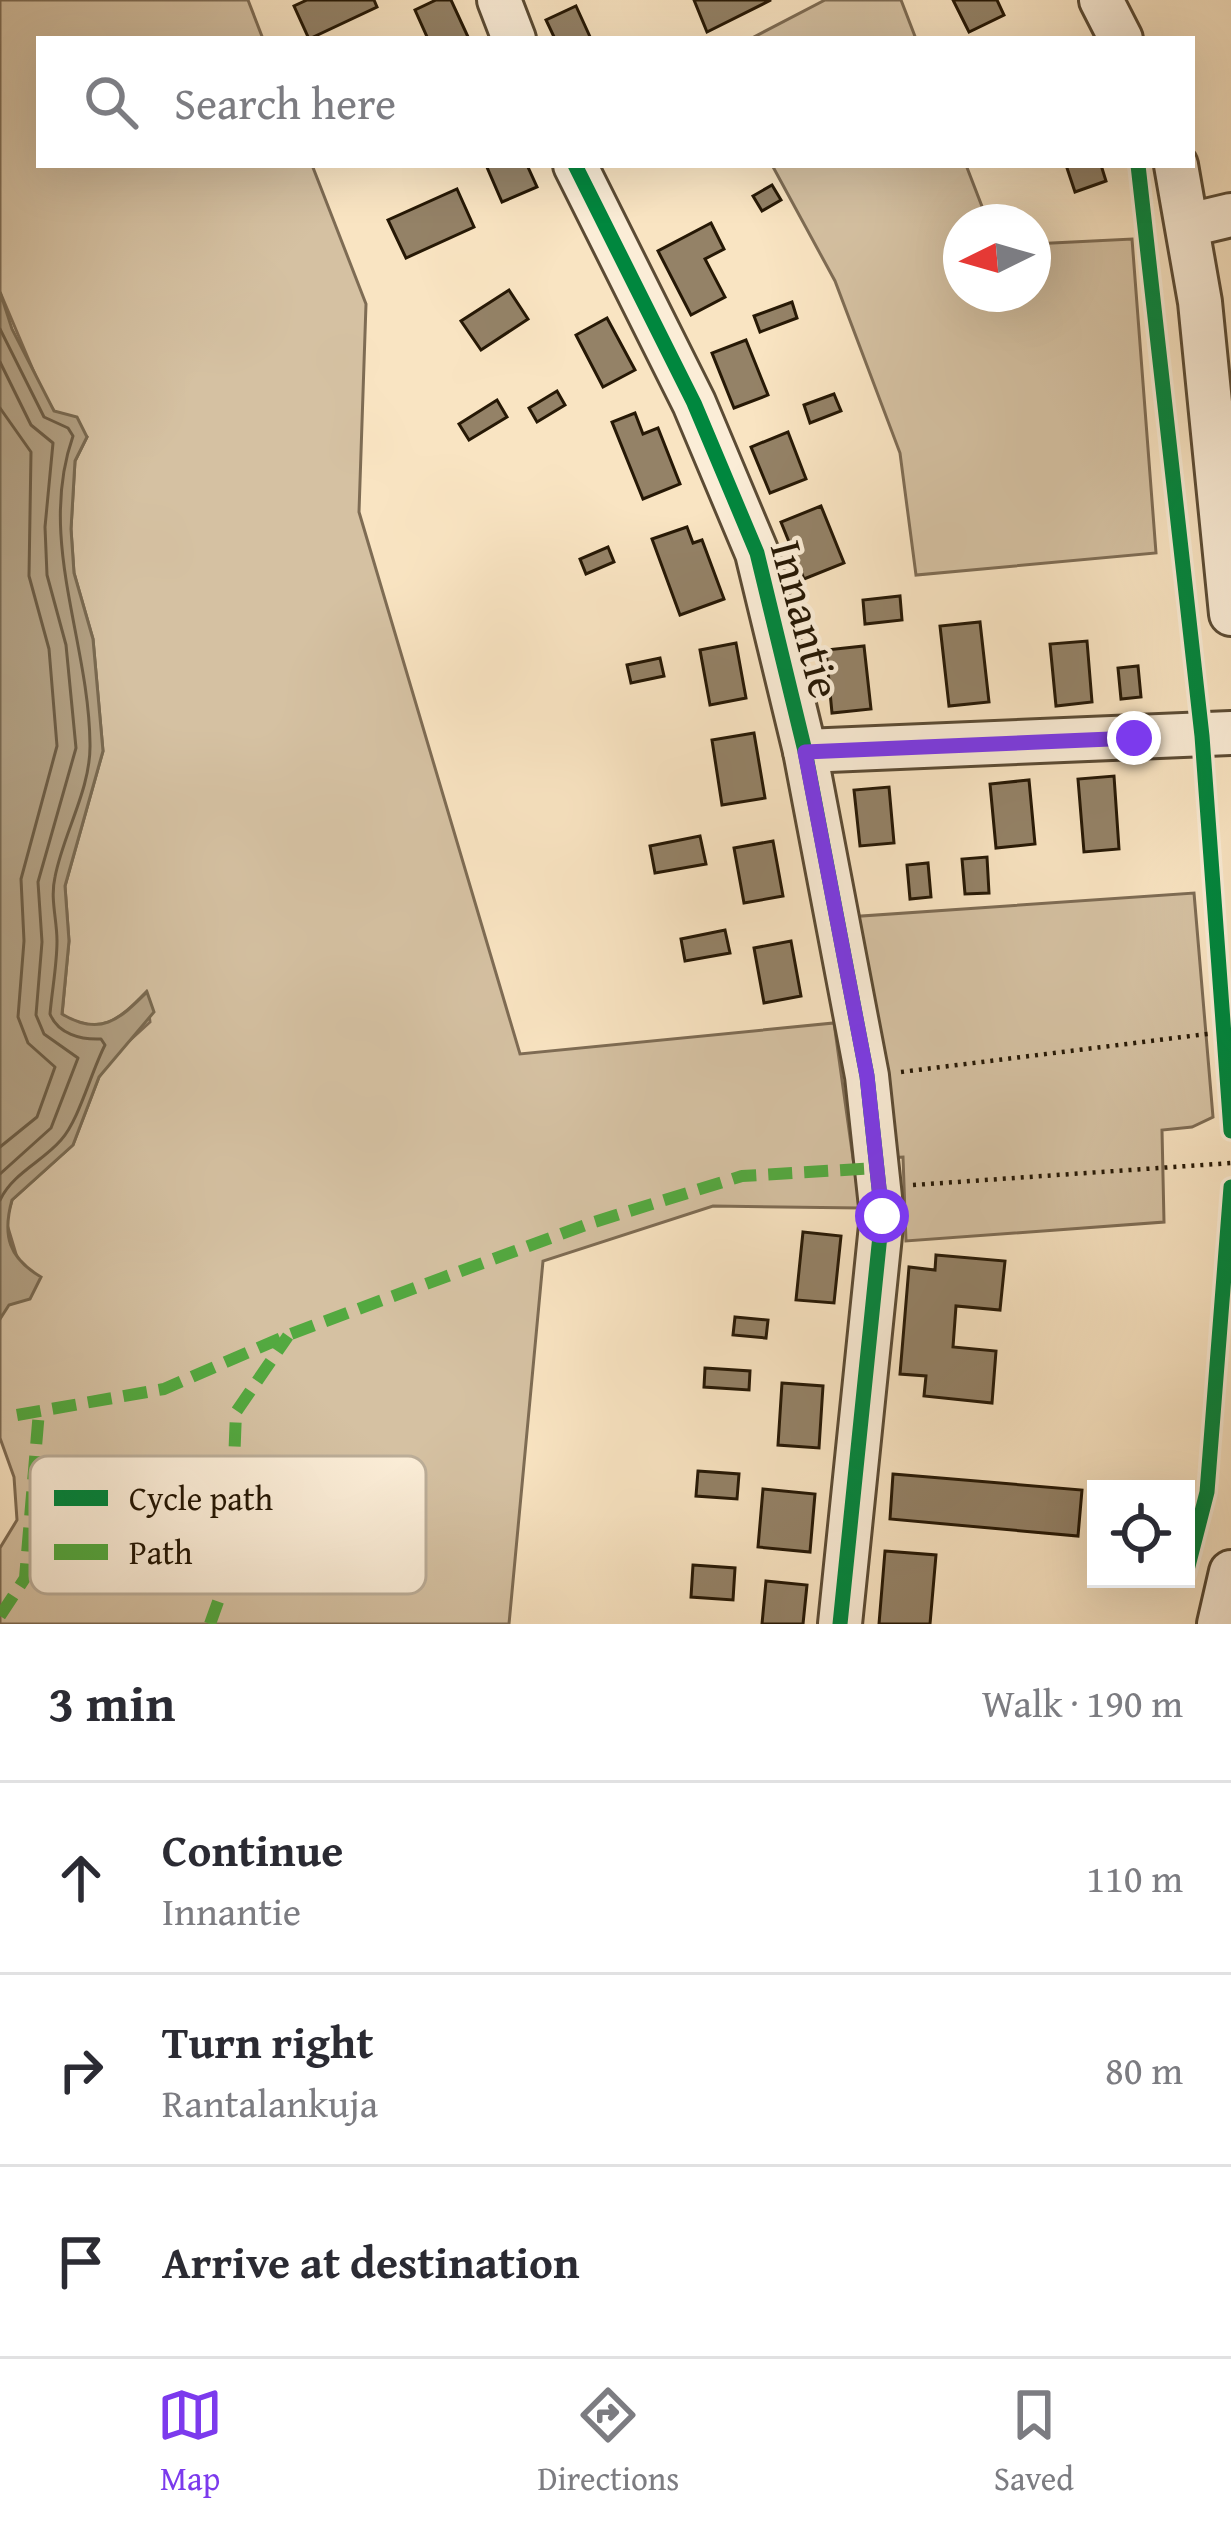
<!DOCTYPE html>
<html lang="en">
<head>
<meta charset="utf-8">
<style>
  body { margin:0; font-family:"Gentium Book Plus",serif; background:#f2f2f3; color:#2b2b33 }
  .controls { position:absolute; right:36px; bottom:36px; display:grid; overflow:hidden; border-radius:0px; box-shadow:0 12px 48px #0002 }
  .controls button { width:108px; height:108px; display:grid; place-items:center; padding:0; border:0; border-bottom:3px solid #e1e1e2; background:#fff; color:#2b2b33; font:60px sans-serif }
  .compass { position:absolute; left:943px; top:204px; width:108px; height:108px; border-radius:50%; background:#fff; box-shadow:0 12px 48px #0002; rotate:265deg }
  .stop { position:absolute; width:36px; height:36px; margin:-27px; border:9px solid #7c3aed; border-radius:50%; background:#fff }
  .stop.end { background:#7c3aed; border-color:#fff; box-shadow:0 3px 12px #0008 }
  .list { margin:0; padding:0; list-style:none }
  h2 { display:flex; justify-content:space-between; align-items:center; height:156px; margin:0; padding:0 48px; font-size:51px }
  h2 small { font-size:39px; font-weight:400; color:#7c7c81 }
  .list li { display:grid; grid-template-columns:78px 1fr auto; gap:36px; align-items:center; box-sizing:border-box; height:192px; padding:0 48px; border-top:3px solid #e1e1e2 }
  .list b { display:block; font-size:45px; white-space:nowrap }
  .list p { margin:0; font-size:39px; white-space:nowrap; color:#7c7c81 }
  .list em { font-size:39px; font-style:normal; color:#7c7c81 }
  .icon { flex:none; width:66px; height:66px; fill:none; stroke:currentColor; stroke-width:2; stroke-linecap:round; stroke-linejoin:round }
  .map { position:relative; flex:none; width:1231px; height:1624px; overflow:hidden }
  .search { position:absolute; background:#fff; box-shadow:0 12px 48px #0002; left:36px; right:36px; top:36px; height:132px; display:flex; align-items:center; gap:30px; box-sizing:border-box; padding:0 42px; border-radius:0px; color:#7c7c81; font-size:45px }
  .sheet { height:732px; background:#fff }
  nav { display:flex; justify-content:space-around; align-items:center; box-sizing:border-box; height:168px; border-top:3px solid #e1e1e2; background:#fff; font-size:33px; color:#7c7c81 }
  nav a { display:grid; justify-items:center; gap:6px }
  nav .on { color:#7c3aed }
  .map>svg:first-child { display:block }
  .green { fill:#d5c1a2; stroke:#7e6c54; stroke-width:3 }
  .water { fill:#b19f82; stroke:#796950; stroke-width:3 }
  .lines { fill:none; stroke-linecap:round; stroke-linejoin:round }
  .shore { stroke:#6c5c44; stroke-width:3 }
  .building { fill:#948267; stroke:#261805; stroke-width:3 }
  .minor-casing { stroke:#5b4b34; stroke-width:48 }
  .path { stroke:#261805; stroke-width:4.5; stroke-dasharray:3 6; stroke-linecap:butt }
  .minor { stroke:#fbedd7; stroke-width:42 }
  .quiet { stroke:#53a940; stroke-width:12; stroke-dasharray:24 12; stroke-linecap:butt }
  .cycleway-casing { stroke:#fbedd7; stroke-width:22 }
  .cycleway { stroke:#00873e; stroke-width:15 }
  .route { stroke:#7c3aed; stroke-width:15 }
  .labels { text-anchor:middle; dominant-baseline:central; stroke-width:9; stroke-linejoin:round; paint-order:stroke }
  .street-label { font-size:45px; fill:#261805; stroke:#fbedd7 }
  .key { fill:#fbedd7; stroke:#bbad98; stroke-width:3 }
  .key-label { font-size:33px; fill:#261805 }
</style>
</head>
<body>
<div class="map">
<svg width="1231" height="1624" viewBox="0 0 1231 1624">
  <rect width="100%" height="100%" fill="#f9e4c2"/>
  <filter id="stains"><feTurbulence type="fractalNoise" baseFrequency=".00167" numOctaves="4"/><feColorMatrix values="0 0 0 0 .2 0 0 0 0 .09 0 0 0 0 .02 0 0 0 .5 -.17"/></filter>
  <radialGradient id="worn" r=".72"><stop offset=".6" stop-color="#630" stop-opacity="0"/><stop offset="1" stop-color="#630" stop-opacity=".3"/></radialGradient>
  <!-- green -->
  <g class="green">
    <path d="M 0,0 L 248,0 L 263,39 L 39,39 L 39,165 L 312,165 L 366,304 L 359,512 L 520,1054 L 834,1023 L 860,1208 L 713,1206 L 543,1261 L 509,1624 L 0,1624 L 0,1548 L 17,1520 L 14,1477 L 0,1438 L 0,1319 L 19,1264 L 6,1221 L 12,1200 L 73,1145 L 99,1077 L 115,1054 L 150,1022 L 146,992 C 118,1021 100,1036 62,1015 L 69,941 L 65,886 L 103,751 L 93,639 L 74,573 L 71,529 L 75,461 L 87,437 L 54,411 L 42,391 L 0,292 Z"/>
    <polygon points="825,0 901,0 916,39 750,39"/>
    <polygon points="772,165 966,165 988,222 961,222 961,294 1033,294 1033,244 1132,239 1156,553 916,575 900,453 835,281"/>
    <polygon points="1194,893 1213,1117 1192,1127 1162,1130 1164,1222 906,1241 903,1157 885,1158 848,917"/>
  </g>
  <!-- water -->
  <path class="water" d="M 0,292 L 12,329 L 54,411 L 77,417 L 87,437 L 75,461 L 71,529 L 74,573 L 93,639 L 103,751 L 65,886 L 69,941 L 62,1014 C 100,1037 119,1020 147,992 L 154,1012 L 99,1077 L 73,1145 L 12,1200 C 2,1236 9,1258 41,1277 L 30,1299 L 9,1305 L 0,1319 Z"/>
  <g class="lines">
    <!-- shore -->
    <g class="shore">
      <path d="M 0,329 L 44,417 L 68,428 L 73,436 C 37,539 89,640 90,744 C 91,789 63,834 55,877 C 50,899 57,919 57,941 C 57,965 52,990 50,1014 C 58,1034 81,1040 101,1039 L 105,1045 C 91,1072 79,1120 61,1140 C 42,1162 13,1173 0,1200"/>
      <polyline points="0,362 31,425 53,443 45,527 47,575 66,645 76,748 38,882 42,942 36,1015 44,1034 78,1058 51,1128 0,1174"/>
      <polyline points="0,408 31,452 29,576 49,649 57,746 21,879 24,941 18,1017 28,1043 55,1067 37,1117 0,1147"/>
    </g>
  </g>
  <!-- building -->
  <g class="building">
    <polygon points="307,0 374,0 377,7 309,39 294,6"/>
    <polygon points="436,0 451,0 469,39 428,39 415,10"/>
    <polygon points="694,0 771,0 707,32"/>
    <polygon points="953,0 997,0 1004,15 969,32"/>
    <polygon points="576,6 591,39 555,39 546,20"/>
    <polygon points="486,165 527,165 537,187 502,202"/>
    <polygon points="1066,165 1101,165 1106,181 1075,192"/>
    <polygon points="772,185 781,200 762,211 753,196"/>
    <polygon points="457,189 474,227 406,258 388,220"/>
    <polygon points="711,223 724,249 705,259 725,297 691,315 658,251"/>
    <polygon points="509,290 528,319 481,350 461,321"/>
    <polygon points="792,302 797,318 760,332 754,316"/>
    <polygon points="607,318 635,370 603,387 576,335"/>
    <polygon points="746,340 768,395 734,408 712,353"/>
    <polygon points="557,391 565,405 537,422 529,408"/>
    <polygon points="834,394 841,411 810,423 804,405"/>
    <polygon points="497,400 507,417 469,440 459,424"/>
    <polygon points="635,413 643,434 658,428 680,484 643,499 612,422"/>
    <polygon points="788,432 806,479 770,493 751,447"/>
    <polygon points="821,506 844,563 804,579 781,522"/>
    <polygon points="687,527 693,543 702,540 724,599 680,615 652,539"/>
    <polygon points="608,547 614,562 586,574 580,559"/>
    <polygon points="900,596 902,620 865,624 863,600"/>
    <polygon points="980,622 989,702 949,706 940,626"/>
    <polygon points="1087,641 1092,702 1056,706 1050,644"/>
    <polygon points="736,643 746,698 710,705 700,650"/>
    <polygon points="864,646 871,709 832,713 826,650"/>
    <polygon points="660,658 664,676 631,683 627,665"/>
    <polygon points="1138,666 1141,697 1121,699 1118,668"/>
    <polygon points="754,733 765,798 722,805 712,740"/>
    <polygon points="1114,776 1119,849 1084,852 1078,779"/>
    <polygon points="1029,780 1035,844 996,848 990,784"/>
    <polygon points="889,787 894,843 860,846 854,790"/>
    <polygon points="700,836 706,864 655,873 650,846"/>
    <polygon points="773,841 783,896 744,903 734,848"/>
    <polygon points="987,857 989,893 965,894 962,859"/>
    <polygon points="928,863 931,897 910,899 907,865"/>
    <polygon points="725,930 730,953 685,961 681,939"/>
    <polygon points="791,941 801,996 764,1003 754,948"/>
    <polygon points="803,1232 841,1236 834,1303 796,1300"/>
    <polygon points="936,1255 1005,1261 1000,1310 956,1306 953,1347 996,1351 992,1403 924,1396 926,1376 900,1374 909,1267 935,1270"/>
    <polygon points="735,1317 768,1320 766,1338 733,1335"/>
    <polygon points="705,1368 750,1371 749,1390 704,1387"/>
    <polygon points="782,1383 823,1386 819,1448 778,1445"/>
    <polygon points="698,1471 739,1474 737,1499 696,1496"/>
    <polygon points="893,1474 1082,1490 1078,1536 890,1519"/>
    <polygon points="763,1489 815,1494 810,1552 758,1547"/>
    <polygon points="885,1551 936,1555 930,1624 879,1624"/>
    <polygon points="693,1565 735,1568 733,1600 691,1597"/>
    <polygon points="766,1581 807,1585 803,1624 762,1624"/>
  </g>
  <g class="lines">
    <!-- minor casing -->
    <g class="minor-casing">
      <g id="minor">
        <polyline points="499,0 514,39"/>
        <polyline points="1101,0 1121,39"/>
        <polyline points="575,165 694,403 757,553 805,751 867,1076 882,1216 840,1624"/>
        <polyline points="1176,165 1200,302 1231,614"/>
        <polyline points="1189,225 1231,215"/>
        <polyline points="805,751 1231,733"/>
        <polyline points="1219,1624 1231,1572"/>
      </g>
    </g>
    <!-- path -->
    <g class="path">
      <polyline points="901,1072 1223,1032"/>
      <polyline points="913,1185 1231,1163"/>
    </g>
    <!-- minor -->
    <use href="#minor" class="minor"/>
    <!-- quiet -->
    <g class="quiet">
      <polyline points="17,1415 164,1389 288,1335 588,1224 742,1176 876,1168"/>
      <polyline points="0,1616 25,1578 39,1411"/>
      <polyline points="210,1624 220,1596 233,1490 236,1412 288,1336"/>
    </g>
    <!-- cycleway casing -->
    <g class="cycleway-casing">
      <g id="cycleway">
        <polyline points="575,165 694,403 757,553 805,751 867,1076 882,1216 840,1624"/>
        <polyline points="1138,165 1202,736 1231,1131"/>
        <polyline points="1186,1574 1207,1492 1231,1187"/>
      </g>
    </g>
    <!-- cycleway -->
    <use href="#cycleway" class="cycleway"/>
  </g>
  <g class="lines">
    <!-- route -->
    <polyline class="route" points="882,1216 867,1076 805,752 1134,738"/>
  </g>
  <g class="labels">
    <!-- street labels -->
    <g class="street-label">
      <text transform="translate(807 619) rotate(75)">Innantie</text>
    </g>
  </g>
  <!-- legend -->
  <rect x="30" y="1456" width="396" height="138" rx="18" class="key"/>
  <rect x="54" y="1490" width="54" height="16" fill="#00873e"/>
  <rect x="54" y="1544" width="54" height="16" fill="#53a940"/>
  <g class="key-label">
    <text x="129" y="1510">Cycle path</text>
    <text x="129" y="1564">Path</text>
  </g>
  <rect width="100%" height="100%" filter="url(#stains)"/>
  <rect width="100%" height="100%" fill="url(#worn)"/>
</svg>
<div class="controls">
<button><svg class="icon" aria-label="locate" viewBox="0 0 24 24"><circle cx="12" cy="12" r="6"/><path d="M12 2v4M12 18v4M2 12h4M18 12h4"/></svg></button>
</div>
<svg class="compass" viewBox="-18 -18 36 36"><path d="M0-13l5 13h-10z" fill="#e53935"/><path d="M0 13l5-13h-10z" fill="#7c7c81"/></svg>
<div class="stop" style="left:882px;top:1216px"></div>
<div class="stop end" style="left:1134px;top:738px"></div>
<div class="search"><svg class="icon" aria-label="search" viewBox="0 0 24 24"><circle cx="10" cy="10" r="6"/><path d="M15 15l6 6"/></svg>Search here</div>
</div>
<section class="sheet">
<h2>3 min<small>Walk · 190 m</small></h2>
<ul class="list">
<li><svg class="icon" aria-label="ahead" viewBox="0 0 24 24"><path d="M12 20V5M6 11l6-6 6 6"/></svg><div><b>Continue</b><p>Innantie</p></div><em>110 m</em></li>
<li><svg class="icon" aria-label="right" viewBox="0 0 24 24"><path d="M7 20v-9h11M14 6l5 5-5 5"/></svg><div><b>Turn right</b><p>Rantalankuja</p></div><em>80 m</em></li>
<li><svg class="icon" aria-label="arrive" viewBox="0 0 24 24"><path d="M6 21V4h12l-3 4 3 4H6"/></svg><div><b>Arrive at destination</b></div></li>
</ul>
</section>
<nav>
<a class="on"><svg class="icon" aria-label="map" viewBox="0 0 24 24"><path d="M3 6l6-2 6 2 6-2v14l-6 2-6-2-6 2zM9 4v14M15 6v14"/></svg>Map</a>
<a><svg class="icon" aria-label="directions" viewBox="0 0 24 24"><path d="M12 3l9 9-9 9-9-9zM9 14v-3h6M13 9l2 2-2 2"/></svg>Directions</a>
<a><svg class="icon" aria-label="saved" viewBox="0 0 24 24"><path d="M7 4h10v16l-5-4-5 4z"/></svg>Saved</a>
</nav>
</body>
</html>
